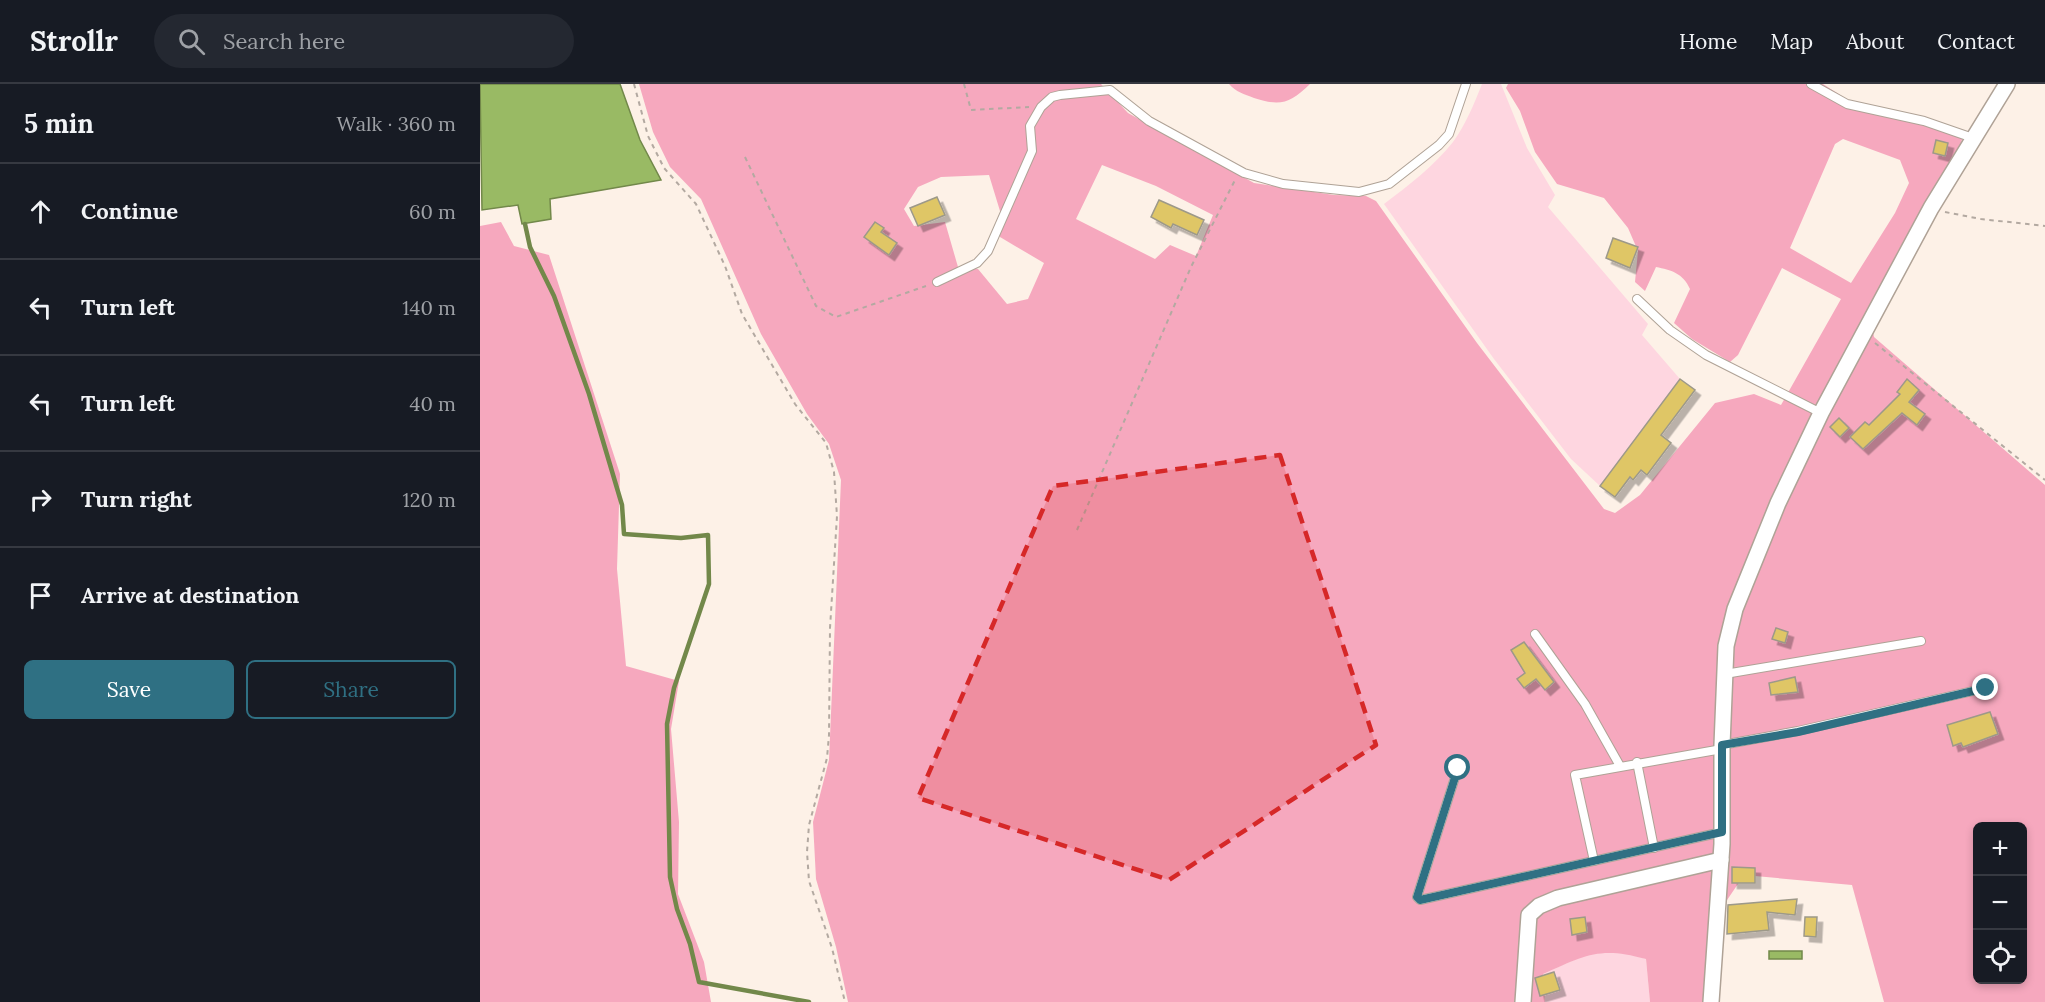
<!DOCTYPE html>
<html lang="en">
<head>
<meta charset="utf-8">
<style>
  body { margin:0; font-family:Lora,serif; background:#242831; color:#f1f3f6 }
  .controls { position:absolute; right:18px; bottom:18px; display:grid; overflow:hidden; border-radius:9px; box-shadow:0 3px 9px #0003 }
  .controls button { width:54px; height:54px; display:grid; place-items:center; padding:0; border:0; border-bottom:2px solid #363941; background:#171b24; color:#f1f3f6; font:30px sans-serif }
  .stop { position:absolute; width:18px; height:18px; margin:-14px; border:4px solid #2f7083; border-radius:50%; background:#fff }
  .stop.end { background:#2f7083; border-color:#fff; box-shadow:0 2px 6px #0008 }
  .list { margin:0; padding:0; list-style:none }
  h2 { display:flex; justify-content:space-between; align-items:center; height:78px; margin:0; padding:0 24px; font-size:26px }
  h2 small { font-size:20px; font-weight:400; color:#9ea1a6 }
  .list li { display:grid; grid-template-columns:39px 1fr auto; gap:18px; align-items:center; box-sizing:border-box; height:96px; padding:0 24px; border-top:2px solid #363941 }
  .list b { display:block; font-size:22px; white-space:nowrap }
  .list em { font-size:20px; font-style:normal; color:#9ea1a6 }
  .actions { display:flex; gap:12px; padding:18px 24px }
  .actions a { flex:1; padding:14px 0; border:2px solid #2f7083; border-radius:9px; text-align:center; font-size:21px; color:#2f7083 }
  .actions .main { background:#2f7083; color:#fff }
  .icon { flex:none; width:33px; height:33px; fill:none; stroke:currentColor; stroke-width:2; stroke-linecap:round; stroke-linejoin:round }
  .map { position:relative; flex:none; width:1565px; height:918px; overflow:hidden }
  header { display:flex; align-items:center; gap:36px; box-sizing:border-box; height:84px; padding:0 30px; background:#171b24; border-bottom:2px solid #363941 }
  header strong { font-size:28px }
  nav { display:flex; gap:33px; margin-inline-start:auto; font-size:21px }
  .search { width:420px; height:54px; background:#242831; display:flex; align-items:center; gap:15px; box-sizing:border-box; padding:0 21px; border-radius:33px; color:#9ea1a6; font-size:22px }
  main { display:flex }
  aside { flex:1; background:#171b24 }
  .map>svg:first-child { display:block }
  .green { fill:#fed6e0 }
  .forest { fill:#f6a8be; fill-rule:evenodd }
  .water { fill:#99ba64; stroke:#72884a; stroke-width:1.5 }
  .lines { fill:none; stroke-linecap:round; stroke-linejoin:round }
  .stream { stroke:#72884a; stroke-width:4.5 }
  .building { fill:#dfc666; stroke:#9d9989; stroke-width:1.5; filter:url(#shadow) }
  .service-casing { stroke:#afa296; stroke-width:10 }
  .minor-casing { stroke:#afa296; stroke-width:18 }
  .path { stroke:#b3a9a1; stroke-width:2; stroke-dasharray:4.5 4.5; stroke-linecap:butt }
  .service { stroke:#fff; stroke-width:8 }
  .minor { stroke:#fff; stroke-width:15 }
  .route { stroke:#2f7083; stroke-width:8 }
  .marked { fill:#d62828; fill-opacity:0.2; stroke:#d62828; stroke-width:4.5; stroke-dasharray:12 8; stroke-linejoin:round }
</style>
</head>
<body>
<header>
<strong>Strollr</strong>
<div class="search"><svg class="icon" aria-label="search" viewBox="0 0 24 24"><circle cx="10" cy="10" r="6"/><path d="M15 15l6 6"/></svg>Search here</div>
<nav><a>Home</a><a>Map</a><a>About</a><a>Contact</a></nav>
</header>
<main>
<aside>
<h2>5 min<small>Walk · 360 m</small></h2>
<ul class="list">
<li><svg class="icon" aria-label="ahead" viewBox="0 0 24 24"><path d="M12 20V5M6 11l6-6 6 6"/></svg><div><b>Continue</b></div><em>60 m</em></li>
<li><svg class="icon" aria-label="left" viewBox="0 0 24 24"><path d="M17 20v-9H6M10 6l-5 5 5 5"/></svg><div><b>Turn left</b></div><em>140 m</em></li>
<li><svg class="icon" aria-label="left" viewBox="0 0 24 24"><path d="M17 20v-9H6M10 6l-5 5 5 5"/></svg><div><b>Turn left</b></div><em>40 m</em></li>
<li><svg class="icon" aria-label="right" viewBox="0 0 24 24"><path d="M7 20v-9h11M14 6l5 5-5 5"/></svg><div><b>Turn right</b></div><em>120 m</em></li>
<li><svg class="icon" aria-label="arrive" viewBox="0 0 24 24"><path d="M6 21V4h12l-3 4 3 4H6"/></svg><div><b>Arrive at destination</b></div></li>
</ul>
<div class="actions"><a class="main">Save</a><a>Share</a></div>
</aside>
<div class="map">
<svg width="1565" height="918" viewBox="0 0 1565 918">
  <defs>
    <filter id="shadow"><feDropShadow dx="5.5" dy="5.5" stdDeviation="0" flood-color="#0004"/></filter>
  </defs>
  <rect width="100%" height="100%" fill="#fdf1e7"/>
  <!-- green -->
  <g class="green">
    <path d="M 1002,0 L 1021,0 L 1047,64 L 1075,111 L 1068,123 L 1168,240 L 1162,251 L 1200,295 L 1120,402 L 1091,375 L 1014,275 L 904,120 C 928,102 955,81 973,58 C 986,40 994,20 1002,0 Z"/>
    <polygon points="1142,868 1166,875 1170,918 1065,918 1063,890 1109,869"/>
  </g>
  <!-- forest -->
  <g class="forest">
    <path d="M 159,0 L 621,0 L 648,29 L 774,99 L 854,111 L 886,112 L 896,117 L 997,259 L 1124,425 L 1135,429 L 1160,411 L 1235,319 L 1274,310 L 1301,321 L 1361,215 L 1302,184 L 1258,271 L 1250,278 L 1212,255 L 1194,239 L 1210,205 C 1203,189 1191,186 1176,183 L 1165,207 L 1155,198 L 1158,167 L 1148,144 L 1124,114 L 1077,100 L 1055,68 L 1040,27 L 1026,4 L 1028,0 L 1343,0 L 1371,18 L 1484,48 L 1481,59 L 1418,167 L 1389,228 L 1394,253 L 1565,401 L 1565,918 L 1404,918 L 1372,801 L 1264,791 L 1243,822 L 1238,918 L 1170,918 L 1166,875 C 1120,862 1105,871 1063,890 L 1065,918 L 368,918 L 356,863 L 336,795 L 333,738 L 349,676 L 361,396 L 349,360 L 327,330 L 281,250 L 221,115 L 190,83 L 173,48 ZM 1363,55 L 1420,76 L 1429,99 L 1415,129 L 1371,199 L 1310,164 L 1355,60 ZM 622,81 L 676,102 L 733,131 L 716,172 L 690,161 L 675,175 L 596,135 ZM 509,91 L 520,127 L 520,153 L 564,179 L 548,215 L 527,220 L 498,185 L 478,183 L 465,138 L 434,142 L 424,125 L 438,103 L 461,93 ZM 1498,742 L 1542,742 L 1542,896 L 1498,896 Z"/>
    <path d="M 749,0 L 830,0 C 810,19 801,23 774,14 C 764,10 756,8 749,0 Z"/>
    <polygon points="21,138 34,162 69,171 140,390 137,485 146,582 199,597 191,645 199,738 198,810 224,878 231,918 0,918 0,142"/>
  </g>
  <!-- water -->
  <g class="water">
    <polygon points="0,0 140,0 160,56 181,96 70,115 71,135 42,140 38,121 2,126"/>
    <rect x="1289" y="867" width="33" height="8"/>
  </g>
  <g class="lines">
    <!-- stream -->
    <polyline class="stream" points="45,140 50,163 74,212 109,310 142,421 144,450 201,454 228,451 229,500 194,604 187,640 190,793 197,825 210,860 219,898 329,918"/>
  </g>
  <!-- building -->
  <g class="building">
    <polygon points="1456,56 1468,59 1465,72 1453,69"/>
    <polygon points="457,113 465,131 438,142 430,124"/>
    <polygon points="679,116 724,136 717,151 693,140 691,144 671,133"/>
    <polygon points="395,138 404,144 401,148 417,159 409,171 384,153"/>
    <polygon points="1133,154 1158,163 1150,184 1126,174"/>
    <polygon points="1200,295 1215,306 1181,351 1191,359 1167,391 1161,386 1153,396 1150,393 1135,413 1120,402"/>
    <polygon points="1427,295 1439,306 1429,318 1445,330 1437,341 1422,329 1383,365 1370,353 1385,338 1389,341 1420,310 1417,308"/>
    <polygon points="1359,334 1369,344 1360,353 1350,343"/>
    <polygon points="1296,544 1308,548 1305,559 1292,555"/>
    <polygon points="1044,558 1074,598 1065,606 1056,595 1044,604 1037,595 1045,589 1031,566"/>
    <polygon points="1315,593 1318,608 1291,611 1289,599"/>
    <polygon points="1510,628 1518,650 1483,663 1481,659 1473,662 1467,641"/>
    <polygon points="1252,783 1275,784 1275,799 1252,799"/>
    <polygon points="1317,815 1315,831 1287,828 1289,846 1247,850 1248,821"/>
    <polygon points="1105,833 1107,848 1092,851 1090,835"/>
    <polygon points="1325,833 1337,833 1336,853 1324,852"/>
    <polygon points="1074,888 1080,906 1060,912 1055,894"/>
  </g>
  <g class="lines">
    <!-- service casing -->
    <g class="service-casing">
      <g id="service">
        <polyline points="1331,0 1367,20 1444,37 1493,54"/>
        <polyline points="457,198 497,179 508,167 552,67 550,42 561,23 572,13 580,11 630,6 669,37 764,89 803,100 879,108 909,100 959,61 969,50 986,0"/>
        <polyline points="1157,215 1190,246 1226,271 1341,329"/>
        <polyline points="1055,550 1105,620 1140,682"/>
        <polyline points="1245,590 1441,557"/>
        <polyline points="1242,661 1318,647 1506,604"/>
        <polyline points="1157,678 1174,764"/>
        <polyline points="978,684 937,813 940,816 1242,748"/>
        <polyline points="1114,777 1095,691 1242,665"/>
      </g>
    </g>
    <!-- minor casing -->
    <g class="minor-casing">
      <g id="minor">
        <polyline points="1043,918 1049,831 1059,822 1078,814 1241,776"/>
        <polyline points="1231,918 1242,760 1242,661 1246,562 1255,525 1298,419 1341,329 1451,124 1527,0"/>
      </g>
    </g>
    <!-- path -->
    <g class="path">
      <polyline points="154,0 168,52 184,84 216,120 245,182 262,230 315,320 346,359 354,388 357,432 350,544 349,651 347,674 329,741 327,768 329,797 352,864 365,918"/>
      <polyline points="484,0 491,26 549,23"/>
      <polyline points="265,73 336,222 356,233 446,202"/>
      <polyline points="1465,128 1501,135 1565,142"/>
      <polyline points="1395,259 1565,396"/>
      <polyline points="597,446 711,183 755,96"/>
    </g>
    <!-- service -->
    <use href="#service" class="service"/>
    <!-- minor -->
    <use href="#minor" class="minor"/>
  </g>
  <g class="lines">
    <!-- route -->
    <polyline class="route" points="978,684 937,813 940,816 1242,748 1242,661 1318,648 1506,604"/>
  </g>
  <!-- marked area -->
  <path class="marked" d="M 800,371 L 896,661 L 689,796 L 438,714 L 573,402 Z"/>
</svg>
<div class="controls">
<button>+</button>
<button>−</button>
<button><svg class="icon" aria-label="locate" viewBox="0 0 24 24"><circle cx="12" cy="12" r="6"/><path d="M12 2v4M12 18v4M2 12h4M18 12h4"/></svg></button>
</div>
<div class="stop" style="left:978px;top:684px"></div>
<div class="stop end" style="left:1506px;top:604px"></div>
</div>
</main>
</body>
</html>
